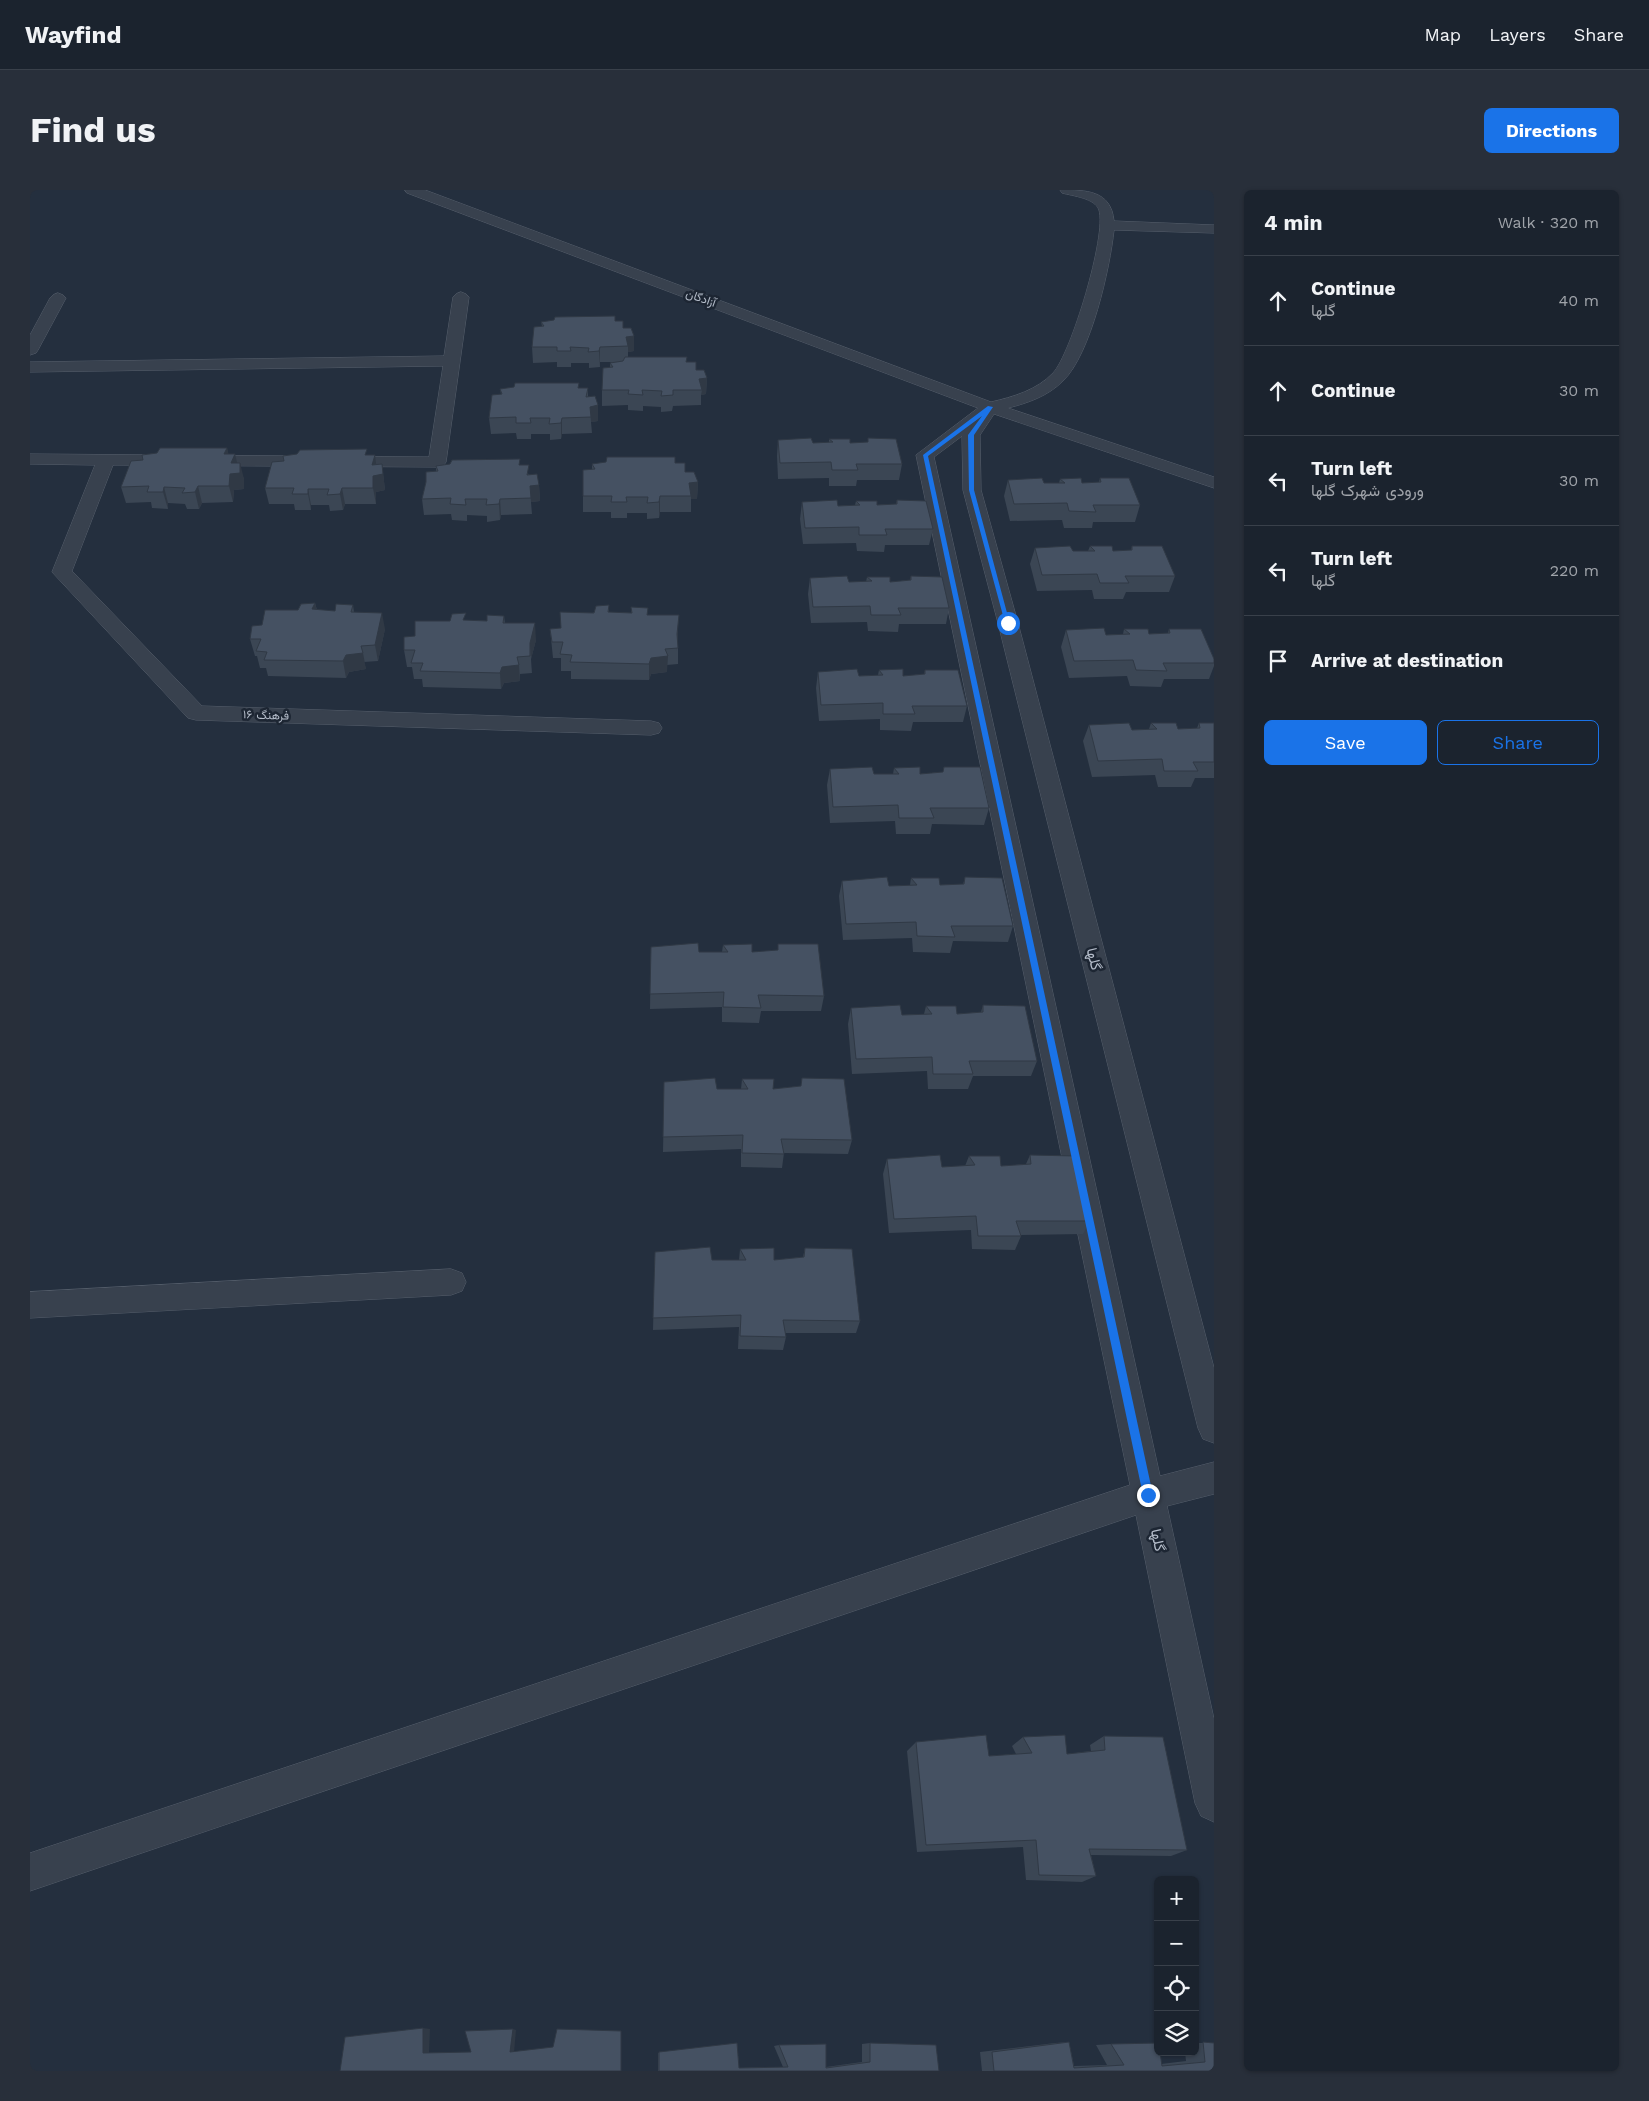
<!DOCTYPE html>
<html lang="en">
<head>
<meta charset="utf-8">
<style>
  body { margin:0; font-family:"Work Sans",Vazirmatn,sans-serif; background:#282f3a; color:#f1f3f6 }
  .controls { position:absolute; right:15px; bottom:15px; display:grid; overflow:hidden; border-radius:8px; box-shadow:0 1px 4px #0004 }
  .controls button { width:45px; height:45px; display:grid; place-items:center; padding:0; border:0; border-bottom:1px solid #39404a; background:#1b232e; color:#f1f3f6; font:25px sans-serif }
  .stop { position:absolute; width:15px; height:15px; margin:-11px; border:4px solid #1a73e8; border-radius:50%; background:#fff }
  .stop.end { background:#1a73e8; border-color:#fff; box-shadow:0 1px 5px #0008 }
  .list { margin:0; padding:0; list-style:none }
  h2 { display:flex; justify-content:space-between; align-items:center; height:65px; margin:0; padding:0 20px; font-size:21px }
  h2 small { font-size:16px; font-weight:400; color:#a0a4aa }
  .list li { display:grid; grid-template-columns:32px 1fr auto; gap:15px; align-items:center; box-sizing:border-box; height:90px; padding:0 20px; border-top:1px solid #39404a }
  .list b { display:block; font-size:19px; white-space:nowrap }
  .list p { margin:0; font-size:16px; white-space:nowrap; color:#a0a4aa }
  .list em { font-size:16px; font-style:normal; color:#a0a4aa }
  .actions { display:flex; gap:10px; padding:15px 20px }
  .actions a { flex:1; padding:11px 0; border:1px solid #1a73e8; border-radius:8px; text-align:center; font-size:18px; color:#1a73e8 }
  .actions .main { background:#1a73e8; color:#fff }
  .icon { flex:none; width:28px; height:28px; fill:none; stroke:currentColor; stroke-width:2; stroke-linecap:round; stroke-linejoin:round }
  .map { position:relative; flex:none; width:1184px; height:1881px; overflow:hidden; border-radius:8px }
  header { display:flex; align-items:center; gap:30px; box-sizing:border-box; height:70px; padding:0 25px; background:#1b232e; border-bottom:1px solid #39404a }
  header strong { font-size:24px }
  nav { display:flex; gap:28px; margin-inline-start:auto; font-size:18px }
  .intro { display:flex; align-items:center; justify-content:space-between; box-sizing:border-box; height:120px; padding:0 30px }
  h1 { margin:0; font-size:35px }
  .button { padding:12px 22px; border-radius:8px; background:#1a73e8; color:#fff; font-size:18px; font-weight:700 }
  main { display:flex; gap:30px; padding:0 30px }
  aside { flex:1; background:#1b232e; border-radius:8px; box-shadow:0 1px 4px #0004 }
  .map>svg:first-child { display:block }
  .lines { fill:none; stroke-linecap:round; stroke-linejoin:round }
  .street-casing { stroke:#565f6c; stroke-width:1 }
  .street { fill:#38414e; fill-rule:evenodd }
  .wall { fill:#3b4654 }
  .shaded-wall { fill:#303945 }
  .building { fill:#455162; stroke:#303945 }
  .route { fill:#1a73e8 }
  .labels { text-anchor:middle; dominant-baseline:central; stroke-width:5; stroke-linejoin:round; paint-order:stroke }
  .far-street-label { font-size:12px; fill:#b4bcc9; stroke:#1d2633 }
  .street-label { font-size:15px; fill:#b4bcc9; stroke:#1d2633 }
</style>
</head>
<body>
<header>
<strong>Wayfind</strong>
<nav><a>Map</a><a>Layers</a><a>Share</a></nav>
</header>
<div class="intro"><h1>Find us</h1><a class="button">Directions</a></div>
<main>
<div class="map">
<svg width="1184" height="1881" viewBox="0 0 1184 1881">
  <rect width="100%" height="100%" fill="#242f3e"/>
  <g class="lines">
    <!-- street casing -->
    <g class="street-casing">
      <g id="street">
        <path d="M 375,0 L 395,0 L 961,212 C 983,207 1007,200 1023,183 C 1041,164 1077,45 1069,20 C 1065,8 1043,6 1032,3 L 1030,0 C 1056,0 1081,0 1084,31 L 1184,35 L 1184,43 L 1084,40 C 1080,78 1061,164 1033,191 C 1018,206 998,213 978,218 L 1184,287 L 1184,298 L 964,224 L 950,245 L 951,300 L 988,433 L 1184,1178 L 1184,1253 L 1173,1249 L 1168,1238 L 968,433 L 933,300 L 932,246 L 904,267 L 1130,1286 L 1184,1272 L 1184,1304 L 1137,1316 L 1184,1529 L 1184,1632 L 1171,1626 L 1165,1613 L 1106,1325 L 0,1701 L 0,1663 L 1100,1295 L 886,265 L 948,218 L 377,3 Z"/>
        <polygon points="431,102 436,104 439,107 416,272 413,276 407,277 83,275 42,381 172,516 621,531 629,533 632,538 629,543 621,545 166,530 158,528 22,382 65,275 0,274 0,264 399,267 413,176 0,182 0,172 414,166 423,107 426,104"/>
        <polygon points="28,103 33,105 36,108 8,160 6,163 0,165 0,145 20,108 23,105"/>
        <polygon points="421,1079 432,1083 436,1092 432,1101 421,1105 0,1128 0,1102"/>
      </g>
    </g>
    <!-- street -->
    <use href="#street" class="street"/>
  </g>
  <!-- wall -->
  <g class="wall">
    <polygon points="593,131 593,138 604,146 604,161 598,162 598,167 657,172 666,180 677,188 676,204 671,205 671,215 643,216 642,221 631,222 631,217 613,216 613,221 598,220 598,215 572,216 572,200 580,177 580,173 583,172 570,172 570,177 559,178 559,173 541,173 541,177 527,177 527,172 503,173 502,157 512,136 511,132"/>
    <polygon points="558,198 558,207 568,215 568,231 561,232 562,243 532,244 531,249 520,250 520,244 501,244 501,249 487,249 486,243 461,244 459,228 471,204 470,199"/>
    <polygon points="799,249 820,253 872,274 869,290 827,290 826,296 799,296 799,288 748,289 747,266 748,250 783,253 799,253"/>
    <polygon points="197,258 198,264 205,264 207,273 214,289 214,299 204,300 203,312 172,313 169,319 157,319 155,314 138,313 138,319 122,318 121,312 96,313 91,297 113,270"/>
    <polygon points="338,265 346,274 352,274 355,300 346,302 346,314 315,314 313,320 300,321 299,315 281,315 281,320 265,320 264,314 239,314 235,298 254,271 253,266"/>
    <polygon points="645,273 655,282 668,292 667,309 661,309 661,322 630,322 629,328 617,329 617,323 597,323 597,328 581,328 581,322 553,322 553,306 562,279 562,274"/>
    <polygon points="490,275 509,295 510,311 501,312 502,324 471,325 470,330 457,332 457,326 437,325 437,331 422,330 421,324 394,325 392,309 396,292 406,282 406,276"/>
    <polygon points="1070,288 1110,315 1105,332 1063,332 1062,338 1034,338 1032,330 980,331 974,306 978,290 1014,293 1029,293 1030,289 1052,293 1069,292"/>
    <polygon points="867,310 903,339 899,355 855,355 854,362 827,361 826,353 773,354 770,329 772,312 808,316 825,315 826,311 847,315 866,314"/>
    <polygon points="1060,356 1083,361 1101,360 1102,356 1145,386 1139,402 1096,402 1093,409 1064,409 1062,400 1007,401 1000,374 1005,358 1043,361 1058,361"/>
    <polygon points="881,386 919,418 916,434 869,434 868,442 838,441 837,432 781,433 778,404 780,388 819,392 836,392 837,387 860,392 880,390"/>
    <polygon points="285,413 287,420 305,421 323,415 324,422 355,439 348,471 334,472 336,479 319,482 316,488 238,486 236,478 230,478 227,466 225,466 220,449 232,435"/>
    <polygon points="579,415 579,422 601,423 601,417 618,425 648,441 647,450 648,458 648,474 637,475 637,482 621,484 619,490 541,489 541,481 531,481 531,468 523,468 520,439 531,438"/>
    <polygon points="474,426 475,433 506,450 501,469 502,483 490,484 490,491 474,493 471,499 393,497 392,489 384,489 382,477 377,477 374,460 385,446 436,430 457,431"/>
    <polygon points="1094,439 1119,444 1138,443 1139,439 1184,469 1184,476 1179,489 1134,489 1131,497 1100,496 1097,486 1039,488 1031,457 1036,440 1076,445 1093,444"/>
    <polygon points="849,480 873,486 894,484 895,480 937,516 933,532 883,532 881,541 850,540 850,529 789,531 786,498 788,482 829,486 848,485"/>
    <polygon points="1121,533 1148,539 1167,538 1169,533 1184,533 1184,588 1165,588 1161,597 1128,597 1125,585 1062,587 1053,551 1059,535 1102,540 1119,539"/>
    <polygon points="914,577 959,618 954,635 902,634 900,644 866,644 865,631 800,633 797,595 800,579 844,584 863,584 864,578 890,584 913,582"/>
    <polygon points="881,688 910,695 933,694 935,688 983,736 978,752 923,751 920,763 883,762 882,748 813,750 809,706 812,691 859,696 880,695"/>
    <polygon points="693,755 722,762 794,806 791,821 731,821 729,833 692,832 692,817 620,819 621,757 669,762 692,762"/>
    <polygon points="953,815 1007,871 1001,886 943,886 938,899 898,899 897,881 822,884 818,834 821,818 872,825 894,824 896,816 927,824 951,822"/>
    <polygon points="772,888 822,950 818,964 754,963 752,978 711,977 711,959 633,962 634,907 687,899 711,899 712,889 743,899 771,896"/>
    <polygon points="1000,965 1060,1031 1053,1044 991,1045 991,1046 985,1060 942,1059 941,1040 859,1043 853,984 857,969 912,977 935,976 939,966 971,976 996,974"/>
    <polygon points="775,1058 830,1131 826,1143 755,1143 756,1147 753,1160 708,1159 709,1137 623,1140 625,1062 682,1070 709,1070 710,1059 744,1070 773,1067"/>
    <polygon points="1074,1546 1157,1660 1141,1666 1061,1665 1066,1686 1052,1692 996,1690 993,1657 887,1662 877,1561 886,1552 959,1566 986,1564 982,1556 993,1547 1037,1564 1061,1561 1060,1555"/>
    <polygon points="1039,1852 1044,1876 1077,1875 1066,1855 1081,1854 1131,1874 1156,1871 1155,1862 1165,1862 1165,1853 1184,1853 1184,1881 952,1881 950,1862 1025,1853"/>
    <polygon points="707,1853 709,1878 753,1877 744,1856 749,1855 796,1877 832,1872 832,1854 840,1853 909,1881 628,1881 628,1863"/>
  </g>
  <!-- shaded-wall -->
  <g class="shaded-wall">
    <polygon points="604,146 604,161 598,162 598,156 596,147"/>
    <polygon points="570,157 570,177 569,161"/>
    <polygon points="677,188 676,204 671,205 672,200 669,189"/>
    <polygon points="568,215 568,231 561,232 560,217"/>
    <polygon points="532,228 532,244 531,249 531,233"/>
    <polygon points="197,258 201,273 205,264 209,280 210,273 214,289 214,299 204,300 203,312 199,296 194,264"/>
    <polygon points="345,265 347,281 352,274 355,300 346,302 346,314 343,298 342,275"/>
    <polygon points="668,292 667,309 661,309 661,306 659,293"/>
    <polygon points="509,295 510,311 501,312 500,296"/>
    <polygon points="168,296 172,313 169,319 165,302"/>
    <polygon points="134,297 138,313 138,319 133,302"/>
    <polygon points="312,298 315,314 313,320 310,304"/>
    <polygon points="278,299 281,315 281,320 278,304"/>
    <polygon points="630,306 630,322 629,328 629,312"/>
    <polygon points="470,309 471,325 470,330 469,314"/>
    <polygon points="285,413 289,429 282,419"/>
    <polygon points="352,423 355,439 348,471 345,455"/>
    <polygon points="649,425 648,441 646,461 647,444"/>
    <polygon points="505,433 506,450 501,469 502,483 500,453"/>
    <polygon points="333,463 336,479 319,482 316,488 313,471 316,465"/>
    <polygon points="638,466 637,482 621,484 619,490 619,474 621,468"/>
    <polygon points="489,475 490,491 474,493 471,499 470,483 472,477"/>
    <polygon points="393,1838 400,1839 399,1863 393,1863"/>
    <polygon points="483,1839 486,1840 484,1863 480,1862"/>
  </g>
  <!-- building -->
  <g class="building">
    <polygon points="585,126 585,131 593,131 593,138 601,138 604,146 596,147 598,156 570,157 569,161 558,162 559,158 540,157 541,161 527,161 527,157 502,157 504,137 514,136 511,132 524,130 525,127"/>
    <polygon points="595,167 657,167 656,172 666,172 666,180 674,180 677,188 669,189 672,200 643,200 643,205 631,206 632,201 612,200 613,205 598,204 599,200 572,200 573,178 583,177 580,173 593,171"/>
    <polygon points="485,193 549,193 548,198 558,198 556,207 565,206 568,215 560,217 561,227 532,228 531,233 519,234 520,228 500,228 501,233 486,233 486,227 459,228 462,205 472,204 470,199 484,197"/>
    <polygon points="781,248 783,253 803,252 799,249 820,249 820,253 838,252 838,248 866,249 872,274 826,274 828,280 802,280 801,272 750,273 748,250"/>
    <polygon points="130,258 197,258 194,264 205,264 201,273 210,273 210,283 200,284 199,296 168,296 165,302 152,303 155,298 134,297 133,302 117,302 119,296 91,297 101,271 113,270 112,265 127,263"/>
    <polygon points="337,259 335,265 345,265 342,275 352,274 353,284 343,286 343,298 312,298 310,304 297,305 299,299 278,299 278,304 262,304 264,298 235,298 242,272 254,271 253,266 267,264 270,260"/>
    <polygon points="577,267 645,267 645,273 655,273 655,282 664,282 668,292 659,293 661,306 630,306 629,312 617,313 618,307 596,307 597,312 581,312 582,306 553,306 553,280 565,279 562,274 576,272"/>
    <polygon points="490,269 489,275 499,275 497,285 507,284 509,295 500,296 501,308 470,309 469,314 456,315 457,309 435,309 436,315 420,314 421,308 392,309 396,292 396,282 408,281 406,276 420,274 422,270"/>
    <polygon points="1012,288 1014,293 1035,293 1030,289 1051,288 1052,293 1071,292 1070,288 1099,288 1110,315 1063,315 1066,322 1039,321 1037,313 984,314 978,290"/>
    <polygon points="807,310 808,316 830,315 826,311 847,311 847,315 867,314 867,310 896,311 903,339 855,339 857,345 829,345 829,337 775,338 772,312"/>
    <polygon points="1040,356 1043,361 1065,361 1060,356 1082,356 1083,361 1102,360 1102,356 1132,356 1145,386 1095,386 1099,393 1070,393 1067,384 1012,385 1005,358"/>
    <polygon points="817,386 819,392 842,391 837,387 860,387 860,392 881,390 881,386 912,387 919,418 868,418 871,425 841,425 840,416 783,417 780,388"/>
    <polygon points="285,413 282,419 305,421 306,414 323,415 321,422 352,423 345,455 331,456 333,463 316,465 313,471 234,470 237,462 226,461 231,449 220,449 222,436 232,435 235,420 268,420 271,414"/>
    <polygon points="579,415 578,422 602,423 601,417 618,418 617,425 649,425 647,444 648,458 635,459 638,466 621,468 619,474 540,472 542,465 530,464 533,452 522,452 520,439 531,438 530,422 564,423 566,416"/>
    <polygon points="436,423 433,430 457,431 457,425 474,426 473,433 505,433 500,453 500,466 487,467 489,475 472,477 470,483 390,481 393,473 381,473 385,460 374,460 374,447 385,446 385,431 420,431 422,424"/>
    <polygon points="1074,438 1076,445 1100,444 1094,439 1118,439 1119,444 1140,443 1139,439 1171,439 1184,469 1184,473 1133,473 1137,481 1106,480 1103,470 1044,471 1036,440"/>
    <polygon points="827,479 829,486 853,485 849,480 873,479 873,486 895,484 895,480 928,480 937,516 882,516 885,524 853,524 853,513 791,515 788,482"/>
    <polygon points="1099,533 1102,540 1127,539 1121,533 1146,533 1148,539 1170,538 1169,533 1184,533 1184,572 1163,572 1168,581 1134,581 1132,569 1068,571 1059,535"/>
    <polygon points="842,577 844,584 869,584 864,578 890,577 890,584 913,582 914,577 950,577 959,618 900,618 904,628 869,628 868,615 803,617 800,579"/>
    <polygon points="857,687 859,696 887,695 881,688 909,688 910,695 934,694 935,687 972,688 983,736 921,736 925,747 887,746 886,732 816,734 812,691"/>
    <polygon points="668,753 669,762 698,762 693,755 722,754 722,762 748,760 748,754 788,754 794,806 728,805 731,818 693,817 694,802 620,804 621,757"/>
    <polygon points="870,815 872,825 902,824 896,816 926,816 927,824 953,822 953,815 995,816 1007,871 939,871 943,884 903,884 902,867 826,869 821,818"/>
    <polygon points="685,888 687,899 718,899 712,889 744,889 743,899 771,896 772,888 814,889 822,950 751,949 754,964 712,963 713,945 633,947 634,892"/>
    <polygon points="910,965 912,977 945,975 939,966 970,966 971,976 1001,974 1000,965 1045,966 1060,1031 986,1031 991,1046 948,1046 946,1026 864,1029 857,969"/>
    <polygon points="680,1057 682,1070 716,1070 710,1059 744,1058 744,1070 774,1067 775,1058 822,1059 830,1131 753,1130 756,1147 710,1146 711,1125 623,1128 625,1062"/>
    <polygon points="956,1545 959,1566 1002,1563 993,1547 1035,1545 1037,1564 1075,1560 1074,1546 1133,1547 1157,1660 1059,1659 1066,1686 1009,1685 1006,1650 896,1655 886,1552"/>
    <polygon points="393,1838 393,1863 441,1862 435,1841 483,1839 480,1862 523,1857 527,1839 591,1841 591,1881 310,1881 315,1847"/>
    <polygon points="1039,1852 1044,1878 1094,1875 1081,1854 1128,1853 1128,1862 1130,1862 1132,1876 1175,1872 1173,1852 1184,1853 1184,1881 964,1881 962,1862"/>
    <polygon points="707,1853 709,1878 758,1877 749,1855 796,1854 796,1878 840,1872 840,1853 906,1855 909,1881 629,1881 629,1862"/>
  </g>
  <!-- route -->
  <polygon class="route" points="958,216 963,217 944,245 944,300 980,434 975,433 939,300 938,245 952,226 898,266 1123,1305 1118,1310 1113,1305 893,265"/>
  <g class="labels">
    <!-- far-street labels -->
    <g class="far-street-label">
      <text transform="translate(671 108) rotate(20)">آزادگان</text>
      <text transform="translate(236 525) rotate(2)">فرهنگ ۱۶</text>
    </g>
    <!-- street labels -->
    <g class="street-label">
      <text transform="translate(1064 769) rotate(76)">گلها</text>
      <text transform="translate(1128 1350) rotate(78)">گلها</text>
    </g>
  </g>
</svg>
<div class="controls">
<button>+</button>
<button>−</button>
<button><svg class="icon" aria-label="locate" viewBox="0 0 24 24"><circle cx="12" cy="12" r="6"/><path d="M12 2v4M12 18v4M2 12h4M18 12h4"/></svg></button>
<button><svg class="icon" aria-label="layers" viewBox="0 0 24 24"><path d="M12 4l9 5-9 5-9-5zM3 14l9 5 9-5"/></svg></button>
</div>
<div class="stop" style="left:978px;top:433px"></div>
<div class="stop end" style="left:1118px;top:1305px"></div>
</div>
<aside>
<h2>4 min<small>Walk · 320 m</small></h2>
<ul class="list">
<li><svg class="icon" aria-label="ahead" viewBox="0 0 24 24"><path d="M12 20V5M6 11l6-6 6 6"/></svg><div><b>Continue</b><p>گلها</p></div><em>40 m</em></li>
<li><svg class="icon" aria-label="ahead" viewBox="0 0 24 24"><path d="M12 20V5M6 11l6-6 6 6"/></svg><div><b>Continue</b></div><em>30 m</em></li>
<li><svg class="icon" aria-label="left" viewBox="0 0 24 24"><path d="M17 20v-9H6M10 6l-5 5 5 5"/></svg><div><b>Turn left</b><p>ورودی شهرک گلها</p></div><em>30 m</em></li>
<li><svg class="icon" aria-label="left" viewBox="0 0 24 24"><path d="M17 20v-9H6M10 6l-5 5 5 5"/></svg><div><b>Turn left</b><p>گلها</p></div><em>220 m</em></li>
<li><svg class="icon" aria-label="arrive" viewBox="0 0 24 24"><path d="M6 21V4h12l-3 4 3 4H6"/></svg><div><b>Arrive at destination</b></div></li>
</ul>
<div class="actions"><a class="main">Save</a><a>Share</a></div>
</aside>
</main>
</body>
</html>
